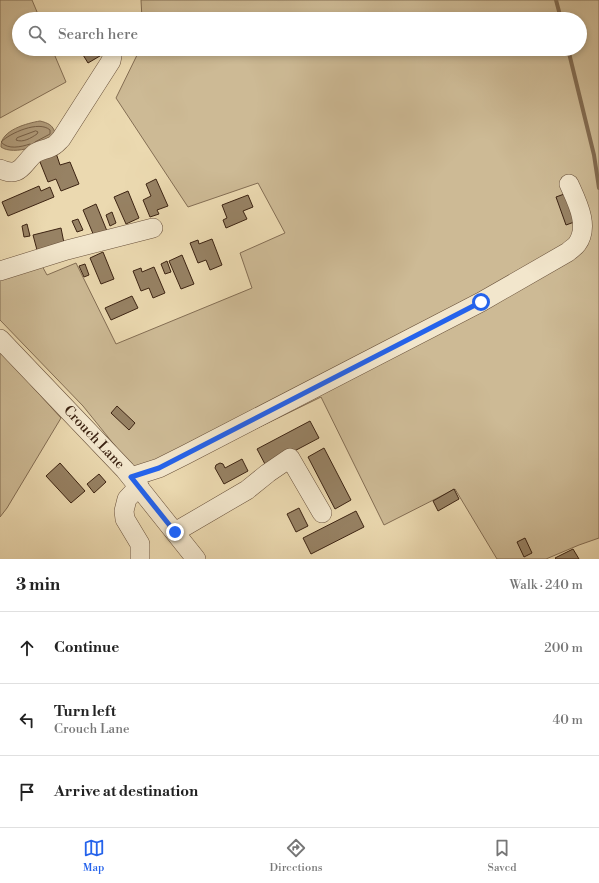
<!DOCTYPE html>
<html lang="en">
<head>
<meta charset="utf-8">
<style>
  body { margin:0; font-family:"Libre Bodoni",serif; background:#f6f6f6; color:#222 }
  .stop { position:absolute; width:12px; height:12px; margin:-9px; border:3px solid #2563eb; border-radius:50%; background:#fff }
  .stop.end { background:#2563eb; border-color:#fff; box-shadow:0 1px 4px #0008 }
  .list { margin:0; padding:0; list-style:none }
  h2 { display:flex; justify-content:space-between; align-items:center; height:52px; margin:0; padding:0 16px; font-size:17px }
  h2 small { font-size:13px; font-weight:400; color:#767676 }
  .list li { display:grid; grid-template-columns:26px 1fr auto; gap:12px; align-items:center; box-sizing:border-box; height:72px; padding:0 16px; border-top:1px solid #e0e0e0 }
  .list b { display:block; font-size:15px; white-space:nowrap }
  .list p { margin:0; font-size:13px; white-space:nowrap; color:#767676 }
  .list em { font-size:13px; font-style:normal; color:#767676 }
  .icon { flex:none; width:22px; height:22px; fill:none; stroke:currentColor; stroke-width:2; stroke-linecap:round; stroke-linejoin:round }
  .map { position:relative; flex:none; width:599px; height:559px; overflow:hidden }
  .search { position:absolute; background:#fff; box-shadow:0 2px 6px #0003; left:12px; right:12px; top:12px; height:44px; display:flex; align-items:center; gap:10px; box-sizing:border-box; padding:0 14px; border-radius:22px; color:#767676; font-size:15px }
  .sheet { height:268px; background:#fff }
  nav { display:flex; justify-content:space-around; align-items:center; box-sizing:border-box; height:56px; border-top:1px solid #e0e0e0; background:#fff; font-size:11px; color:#767676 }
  nav a { display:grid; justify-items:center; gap:2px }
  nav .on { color:#2563eb }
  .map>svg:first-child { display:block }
  .green { fill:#cdba95; stroke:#846e54 }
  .water { fill:#b09b7a; stroke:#826b50 }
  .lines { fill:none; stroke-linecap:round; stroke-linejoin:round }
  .shore { stroke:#765f46; stroke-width:1 }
  .stream { stroke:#826b50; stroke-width:4 }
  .building { fill:#978264; stroke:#3c2312 }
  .minor-casing { stroke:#68503a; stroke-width:20 }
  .minor { stroke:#f2e6cc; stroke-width:19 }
  .route { stroke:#2563eb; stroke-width:5 }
  .labels { text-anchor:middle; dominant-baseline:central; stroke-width:3.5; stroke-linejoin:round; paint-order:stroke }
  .street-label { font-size:14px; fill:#3c2312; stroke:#f2e6cc }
</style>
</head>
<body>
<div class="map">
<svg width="599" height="559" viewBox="0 0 599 559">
  <rect width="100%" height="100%" fill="#ebd9b0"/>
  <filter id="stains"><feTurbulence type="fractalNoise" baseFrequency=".005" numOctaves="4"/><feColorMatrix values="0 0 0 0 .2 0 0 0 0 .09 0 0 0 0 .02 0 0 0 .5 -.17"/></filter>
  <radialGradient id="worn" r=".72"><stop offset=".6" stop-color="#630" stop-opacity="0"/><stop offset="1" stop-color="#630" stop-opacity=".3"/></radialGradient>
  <!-- green -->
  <g class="green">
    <polygon points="0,0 32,0 40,19 19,19 19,49 52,49 66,82 0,118"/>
    <polygon points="141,0 599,0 599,538 579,545 546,559 497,559 455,489 384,525 321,397 145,483 83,406 0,320 0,278 41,264 47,275 76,263 116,344 252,288 240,253 285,233 258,183 188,207 116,98 140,49 580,49 580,19 142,19"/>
    <polygon points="0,351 61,418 7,508 0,517"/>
  </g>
  <!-- water -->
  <path class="water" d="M 40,121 C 48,123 53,125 55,133 C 49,145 13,156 1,147 C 0,130 28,123 40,121 Z"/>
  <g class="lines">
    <!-- shore -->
    <g class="shore">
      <path d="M 36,131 L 38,132 L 37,134 C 31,138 23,143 16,140 L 17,138 Z"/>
      <path d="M 30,144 C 21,147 8,150 1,142 C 10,133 39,120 50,130 L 50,134 L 35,142"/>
    </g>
    <!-- stream -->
    <g class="stream">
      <polyline points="556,0 561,19"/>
      <polyline points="568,49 594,155 599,188"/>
    </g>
  </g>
  <!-- building -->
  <g class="building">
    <polygon points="81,49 103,49 105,53 88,63 80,50"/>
    <polygon points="55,150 60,165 70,162 79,184 61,191 56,179 48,182 38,157"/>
    <polygon points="156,179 168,206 157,210 159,214 150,217 143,200 151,196 146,184"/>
    <polygon points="39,186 41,191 50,187 54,197 8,216 2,202"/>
    <polygon points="128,191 139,218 126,224 114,197"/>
    <polygon points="567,193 577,221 566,225 556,197"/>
    <polygon points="248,195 253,207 243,211 247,219 226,228 223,220 227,218 222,205"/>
    <polygon points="96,204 107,231 94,236 83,210"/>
    <polygon points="112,212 116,223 110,226 106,215"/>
    <polygon points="78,219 83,230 77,232 72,221"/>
    <polygon points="27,224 30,236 24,237 22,226"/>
    <polygon points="61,228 64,243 37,250 33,235"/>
    <polygon points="212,239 222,265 210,270 206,260 198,263 190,243 198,240 199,244"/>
    <polygon points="103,252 114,279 101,284 90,258"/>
    <polygon points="182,255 194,284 181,289 169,261"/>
    <polygon points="167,261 171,272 165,274 161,264"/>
    <polygon points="85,264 89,275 84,277 79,266"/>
    <polygon points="154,267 165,293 153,298 149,288 141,291 133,271 141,268 142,272"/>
    <polygon points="132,296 138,308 111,320 105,308"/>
    <polygon points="117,406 135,423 129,430 111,413"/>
    <polygon points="310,421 319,438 266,466 257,449"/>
    <polygon points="324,448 351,500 335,509 308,457"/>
    <polygon points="242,459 248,471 224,484 215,468 216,465 220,463 223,464 225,468"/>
    <polygon points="60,463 85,491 71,503 46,476"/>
    <polygon points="99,474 106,482 94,493 87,484"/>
    <polygon points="454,489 459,499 438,511 433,501"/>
    <polygon points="299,508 308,526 296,532 287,514"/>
    <polygon points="356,511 364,527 311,554 303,538"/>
    <polygon points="525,538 532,553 524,557 517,542"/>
    <polygon points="573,549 579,559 556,559 555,558"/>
  </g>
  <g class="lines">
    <!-- minor casing -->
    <g class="minor-casing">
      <g id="minor">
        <path d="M 0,169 C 20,178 22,165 34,154 C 39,150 45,150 51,147 C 55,146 58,142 61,139 L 111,61 L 112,56 L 111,49"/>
        <polyline points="0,271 67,250 153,228"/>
        <path id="s1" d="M 0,339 L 125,470 L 196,559"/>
        <path d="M 131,477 L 159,468 L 185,455 L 481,302 L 568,252 C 571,249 575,247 577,244 C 590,226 577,202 569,184"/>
        <polyline points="139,486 127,499 124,511 125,519 140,544 140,559"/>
        <polyline points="175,532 247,490 268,473 290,458 322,513"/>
      </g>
    </g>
    <!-- minor -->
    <use href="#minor" class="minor"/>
  </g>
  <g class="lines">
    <!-- route -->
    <polyline class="route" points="175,532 131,477 159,468 481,302"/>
  </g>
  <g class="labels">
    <!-- street labels -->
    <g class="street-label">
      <text stroke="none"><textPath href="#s1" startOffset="136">Crouch Lane</textPath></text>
    </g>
  </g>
  <rect width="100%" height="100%" filter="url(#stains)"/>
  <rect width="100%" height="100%" fill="url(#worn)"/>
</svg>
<div class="stop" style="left:481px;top:302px"></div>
<div class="stop end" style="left:175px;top:532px"></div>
<div class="search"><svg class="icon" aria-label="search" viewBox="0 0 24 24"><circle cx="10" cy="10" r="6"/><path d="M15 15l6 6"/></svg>Search here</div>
</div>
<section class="sheet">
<h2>3 min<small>Walk · 240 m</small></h2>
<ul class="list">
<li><svg class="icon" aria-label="ahead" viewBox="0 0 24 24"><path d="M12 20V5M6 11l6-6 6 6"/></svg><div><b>Continue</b></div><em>200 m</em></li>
<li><svg class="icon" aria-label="left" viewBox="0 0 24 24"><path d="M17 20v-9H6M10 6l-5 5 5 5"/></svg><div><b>Turn left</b><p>Crouch Lane</p></div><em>40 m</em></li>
<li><svg class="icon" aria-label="arrive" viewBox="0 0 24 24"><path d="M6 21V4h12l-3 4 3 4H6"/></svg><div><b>Arrive at destination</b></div></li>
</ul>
</section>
<nav>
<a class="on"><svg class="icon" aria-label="map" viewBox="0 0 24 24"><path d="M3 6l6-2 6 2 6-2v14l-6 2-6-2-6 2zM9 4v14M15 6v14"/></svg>Map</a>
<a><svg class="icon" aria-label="directions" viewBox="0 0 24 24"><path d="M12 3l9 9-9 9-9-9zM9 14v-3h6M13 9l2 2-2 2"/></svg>Directions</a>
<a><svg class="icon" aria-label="saved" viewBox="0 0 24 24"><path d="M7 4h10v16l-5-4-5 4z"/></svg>Saved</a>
</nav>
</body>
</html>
